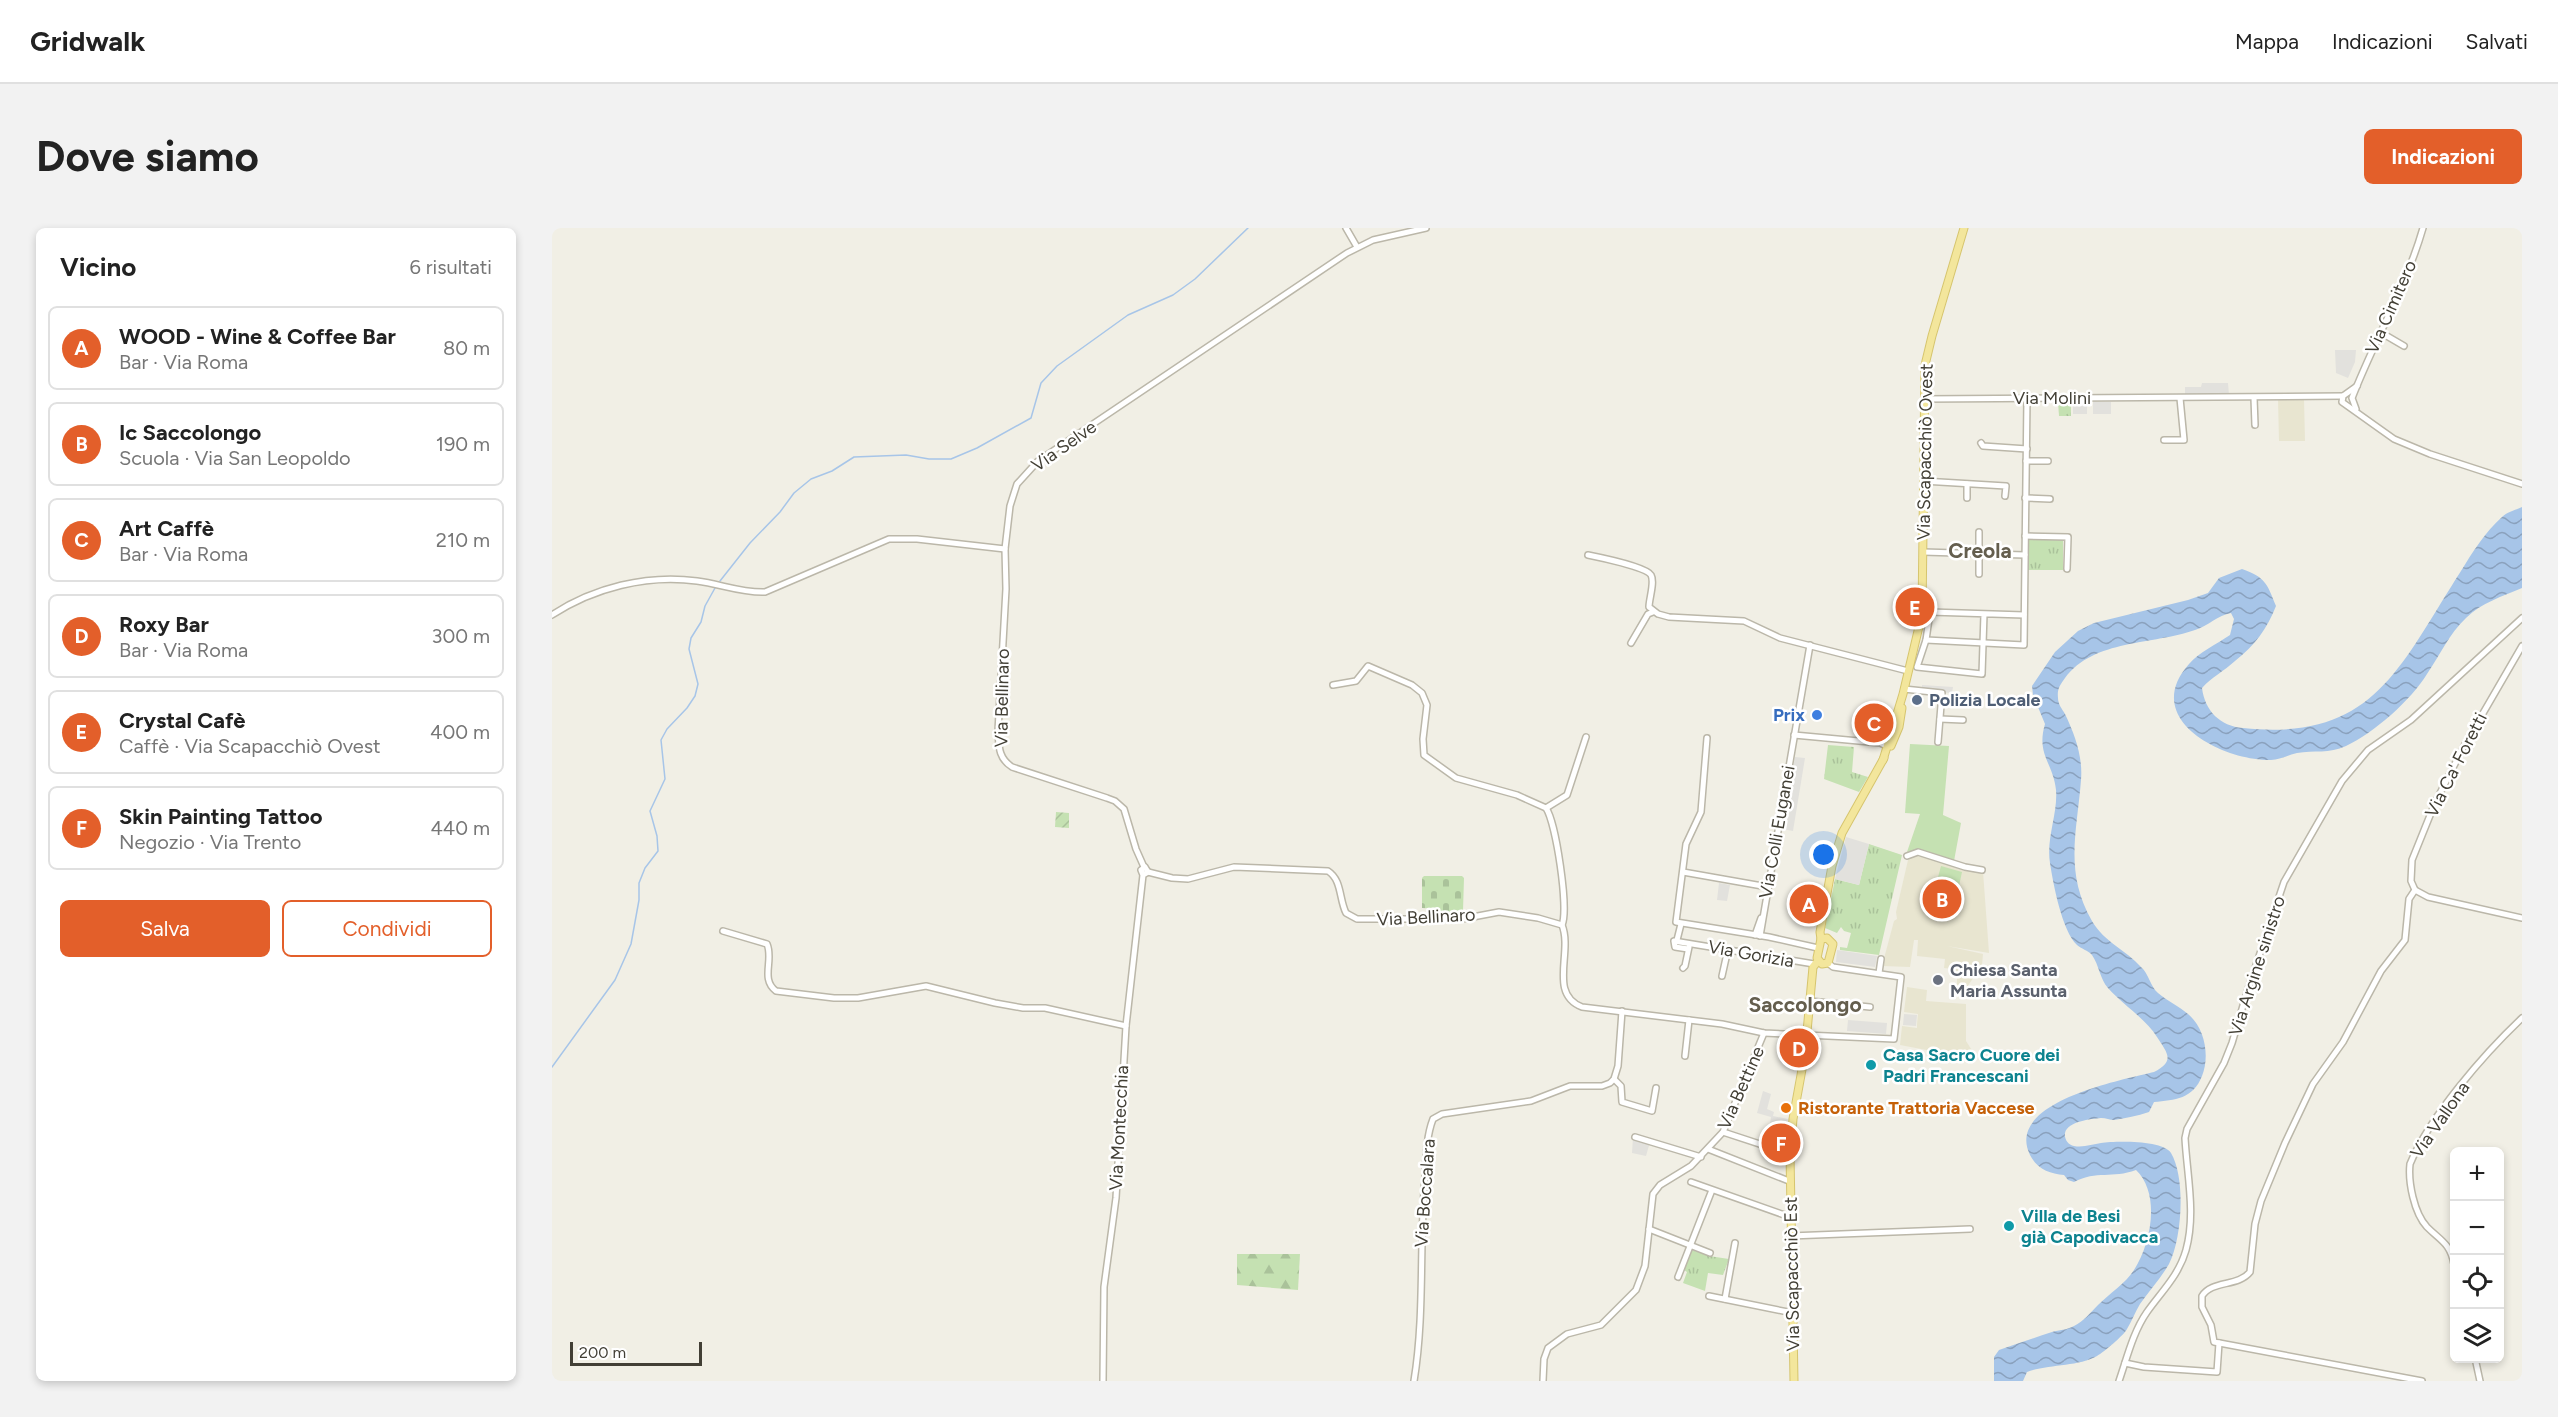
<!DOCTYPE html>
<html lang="it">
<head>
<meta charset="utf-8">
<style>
  body { margin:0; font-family:Figtree,sans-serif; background:#f2f2f2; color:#222 }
  .controls { position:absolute; right:18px; bottom:18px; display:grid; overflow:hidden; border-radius:9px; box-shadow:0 3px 9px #0003 }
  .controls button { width:54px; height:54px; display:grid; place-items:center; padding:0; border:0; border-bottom:2px solid #e0e0e0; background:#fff; color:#222; font:30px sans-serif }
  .scale { position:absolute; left:18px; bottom:15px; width:132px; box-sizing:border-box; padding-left:6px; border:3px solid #423f35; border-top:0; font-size:16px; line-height:21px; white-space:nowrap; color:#423f35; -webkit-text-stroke:4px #fff; paint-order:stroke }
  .you { position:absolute; left:1272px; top:627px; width:21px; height:21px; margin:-15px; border:4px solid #fff; border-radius:50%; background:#1a73e8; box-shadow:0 0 0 9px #1a73e833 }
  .badge { display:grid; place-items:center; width:39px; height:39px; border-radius:50%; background:#e35f2a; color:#fff; font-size:20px; font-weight:700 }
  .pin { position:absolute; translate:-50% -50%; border:3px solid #fff; box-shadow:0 2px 6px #0006 }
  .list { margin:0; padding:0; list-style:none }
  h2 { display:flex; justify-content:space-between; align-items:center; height:78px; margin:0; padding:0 24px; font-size:26px }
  h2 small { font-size:20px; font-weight:400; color:#767676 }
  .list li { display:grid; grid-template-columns:39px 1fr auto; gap:18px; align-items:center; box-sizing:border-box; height:84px; margin:0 12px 12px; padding:0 12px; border:2px solid #e0e0e0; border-radius:9px }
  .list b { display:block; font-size:22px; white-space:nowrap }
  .list p { margin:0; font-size:20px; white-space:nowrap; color:#767676 }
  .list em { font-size:20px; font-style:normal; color:#767676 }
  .actions { display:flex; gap:12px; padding:18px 24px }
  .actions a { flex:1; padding:14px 0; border:2px solid #e35f2a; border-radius:9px; text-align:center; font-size:21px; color:#e35f2a }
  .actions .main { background:#e35f2a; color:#fff }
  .icon { flex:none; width:33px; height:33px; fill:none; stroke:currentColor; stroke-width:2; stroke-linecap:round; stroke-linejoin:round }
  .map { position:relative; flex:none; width:1970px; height:1153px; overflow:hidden; border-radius:9px }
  header { display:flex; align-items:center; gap:36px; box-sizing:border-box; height:84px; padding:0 30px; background:#fff; border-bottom:2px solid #e0e0e0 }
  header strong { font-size:28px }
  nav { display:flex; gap:33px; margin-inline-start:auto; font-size:21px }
  .intro { display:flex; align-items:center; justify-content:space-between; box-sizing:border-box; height:144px; padding:0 36px }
  h1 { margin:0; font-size:42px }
  .button { padding:15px 27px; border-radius:9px; background:#e35f2a; color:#fff; font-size:21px; font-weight:700 }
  main { display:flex; gap:36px; padding:0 36px }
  aside { flex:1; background:#fff; border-radius:9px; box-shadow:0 3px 9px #0003 }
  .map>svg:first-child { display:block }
  .education { fill:#e8e5d0 }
  .grass { fill:#c5e1b2 }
  .forest { fill:url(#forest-firs) }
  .cemetery { fill:url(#cemetery-stones) }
  .park { fill:url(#park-tufts) }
  .garden { fill:url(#garden-furrows) }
  .parking { fill:#e2e1dd }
  .water { fill:url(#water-waves) }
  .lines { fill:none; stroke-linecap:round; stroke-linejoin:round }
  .stream { stroke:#a7c5e8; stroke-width:1.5 }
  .minor-casing { stroke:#bbb7a9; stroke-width:8 }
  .major-casing { stroke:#d6c56e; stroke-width:9 }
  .minor { stroke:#fff; stroke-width:5 }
  .major { stroke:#f3e69c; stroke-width:7 }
  .service-dot { fill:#5c6f8a; stroke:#fff; stroke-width:2 }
  .shop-dot { fill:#3f7fe0; stroke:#fff; stroke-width:2 }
  .worship-dot { fill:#6b7280; stroke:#fff; stroke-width:2 }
  .culture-dot { fill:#0f9aa8; stroke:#fff; stroke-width:2 }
  .food-dot { fill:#e8710a; stroke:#fff; stroke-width:2 }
  .labels { text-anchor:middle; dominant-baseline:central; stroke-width:5; stroke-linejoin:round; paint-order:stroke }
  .street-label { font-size:18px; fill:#423f35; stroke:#fff }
  .service-label { font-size:18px; font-weight:bold; fill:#4e5e75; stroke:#fff; text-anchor:start }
  .shop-label { font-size:18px; font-weight:bold; fill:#366cbe; stroke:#fff; text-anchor:end }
  .worship-label { font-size:18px; font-weight:bold; fill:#5b616d; stroke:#fff; text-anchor:start }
  .culture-label { font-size:18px; font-weight:bold; fill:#0d838f; stroke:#fff; text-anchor:start }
  .food-label { font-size:18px; font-weight:bold; fill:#c56008; stroke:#fff; text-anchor:start }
  .quarter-label { font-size:21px; font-weight:bold; fill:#645e4e; stroke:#fff }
</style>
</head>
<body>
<header>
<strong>Gridwalk</strong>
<nav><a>Mappa</a><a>Indicazioni</a><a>Salvati</a></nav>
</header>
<div class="intro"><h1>Dove siamo</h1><a class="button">Indicazioni</a></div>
<main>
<aside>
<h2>Vicino<small>6 risultati</small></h2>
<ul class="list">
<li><span class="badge">A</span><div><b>WOOD - Wine &amp; Coffee Bar</b><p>Bar · Via Roma</p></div><em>80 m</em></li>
<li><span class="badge">B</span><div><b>Ic Saccolongo</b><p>Scuola · Via San Leopoldo</p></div><em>190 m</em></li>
<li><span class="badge">C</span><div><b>Art Caffè</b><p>Bar · Via Roma</p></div><em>210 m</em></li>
<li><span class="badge">D</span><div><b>Roxy Bar</b><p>Bar · Via Roma</p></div><em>300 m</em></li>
<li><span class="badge">E</span><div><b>Crystal Cafè</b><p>Caffè · Via Scapacchiò Ovest</p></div><em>400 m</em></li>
<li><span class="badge">F</span><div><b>Skin Painting Tattoo</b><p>Negozio · Via Trento</p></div><em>440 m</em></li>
</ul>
<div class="actions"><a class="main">Salva</a><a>Condividi</a></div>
</aside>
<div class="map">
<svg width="1970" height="1153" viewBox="0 0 1970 1153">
  <defs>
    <pattern id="forest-firs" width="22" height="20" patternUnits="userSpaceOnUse" patternTransform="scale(1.5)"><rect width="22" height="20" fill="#c5e1b2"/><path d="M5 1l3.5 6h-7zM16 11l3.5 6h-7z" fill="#aac29a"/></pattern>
    <pattern id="cemetery-stones" width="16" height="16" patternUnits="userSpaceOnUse" patternTransform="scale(1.5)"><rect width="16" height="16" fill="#c5e1b2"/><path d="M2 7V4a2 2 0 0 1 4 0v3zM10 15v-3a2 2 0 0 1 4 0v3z" fill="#aac29a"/></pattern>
    <pattern id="park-tufts" width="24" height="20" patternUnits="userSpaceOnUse" patternTransform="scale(1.5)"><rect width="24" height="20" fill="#c5e1b2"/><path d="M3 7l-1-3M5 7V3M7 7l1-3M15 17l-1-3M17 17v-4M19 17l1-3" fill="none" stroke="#aac29a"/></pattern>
    <pattern id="garden-furrows" width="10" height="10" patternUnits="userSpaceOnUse" patternTransform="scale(1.5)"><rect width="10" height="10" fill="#c5e1b2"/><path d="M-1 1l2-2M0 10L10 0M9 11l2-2" fill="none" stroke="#aac29a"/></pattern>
    <pattern id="water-waves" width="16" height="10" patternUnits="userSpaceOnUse" patternTransform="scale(1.5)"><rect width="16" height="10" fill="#a7c5e8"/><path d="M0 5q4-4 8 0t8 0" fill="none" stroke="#8aa1bd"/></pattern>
  </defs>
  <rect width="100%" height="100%" fill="#f1efe5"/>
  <!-- education -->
  <g class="education">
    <polygon points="1726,171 1752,171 1753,213 1727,213"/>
    <polygon points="1361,627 1431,644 1437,725 1395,718 1431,726 1430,737 1413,762 1405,761 1405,750 1401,749 1401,741 1392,740 1393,731 1365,728 1366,712 1362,712 1358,739 1330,738 1342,693 1345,691 1344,684 1356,632"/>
    <polygon points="1355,759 1375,762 1374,773 1414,776 1414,813 1423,827 1385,824 1348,817 1350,798 1365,800 1365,796 1366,786 1352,784"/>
  </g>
  <!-- grass -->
  <g class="grass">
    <polygon points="1358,516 1397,518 1391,587 1409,595 1402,633 1363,622 1355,624 1368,586 1353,585"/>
    <polygon points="1389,638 1410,644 1407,658 1385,653"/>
  </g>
  <!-- forest -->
  <polygon class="forest" points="685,1026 748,1026 746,1062 685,1057"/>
  <!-- cemetery -->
  <path class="cemetery" d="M 872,648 L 910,648 L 912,650 L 911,683 C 904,686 896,687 887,685 L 887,681 L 870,680 L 870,650 Z"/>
  <!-- park -->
  <g class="park">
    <polygon points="1506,174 1519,174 1519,188 1507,188"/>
    <polygon points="1477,311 1511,312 1511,342 1476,342"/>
    <polygon points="1276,517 1302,519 1300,544 1316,549 1307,564 1272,551"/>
    <polygon points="1317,616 1350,627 1327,727 1288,722 1288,719 1295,720 1299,705 1292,703 1289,699 1285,705 1273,700 1283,651 1307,657"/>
    <polygon points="1140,1022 1157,1028 1177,1031 1171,1047 1156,1045 1153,1063 1131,1055 1135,1044 1132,1042"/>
  </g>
  <!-- garden -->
  <polygon class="garden" points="504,584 517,585 517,600 503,599"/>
  <!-- parking -->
  <g class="parking">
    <polygon points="1783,122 1804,122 1803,134 1796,150 1784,145"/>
    <polygon points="1650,155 1676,155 1677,167 1633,167 1633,159 1649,159"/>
    <rect x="1521" y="174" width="14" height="12"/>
    <rect x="1541" y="174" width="18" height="12"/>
    <polygon points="1370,457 1401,459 1400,465 1370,463"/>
    <polygon points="1243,529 1253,530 1241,603 1230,601"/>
    <polygon points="1294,609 1317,616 1307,657 1283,651"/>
    <polygon points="1167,655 1178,657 1175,673 1165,672"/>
    <polygon points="1285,722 1325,728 1323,739 1284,734"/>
    <polygon points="1352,786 1365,787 1364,798 1351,797"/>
    <polygon points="1296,792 1335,795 1334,806 1295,803"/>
    <polygon points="1235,823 1250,825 1248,839 1234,836"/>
    <polygon points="1211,863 1219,866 1215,881 1222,884 1221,888 1236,891 1234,901 1218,896 1219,889 1205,885"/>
    <polygon points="1081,909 1098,914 1094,928 1080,925"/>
  </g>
  <!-- water -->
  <path class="water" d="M 1970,279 L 1970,360 C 1951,368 1929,375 1914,390 C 1897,406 1888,427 1875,446 C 1859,472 1822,505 1794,518 C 1777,526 1762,522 1745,525 C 1736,527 1728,532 1719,532 C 1670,533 1588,491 1637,436 C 1647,424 1665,416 1678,407 L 1682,391 L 1679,385 C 1666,387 1656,398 1643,402 C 1601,417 1542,411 1513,450 C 1508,457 1505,461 1506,470 C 1506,476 1510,481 1513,486 C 1523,507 1531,529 1529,552 C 1525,604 1512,644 1540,693 C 1552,714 1574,722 1589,739 C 1597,746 1598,758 1606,765 C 1615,773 1627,778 1636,786 C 1653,800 1658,828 1650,848 C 1641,871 1623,872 1602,874 L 1597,884 C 1585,888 1574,890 1562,892 C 1558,892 1554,890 1549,890 C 1539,891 1516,893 1513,905 C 1512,911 1516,917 1522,918 C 1531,920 1541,916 1549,915 C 1564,913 1611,912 1619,925 C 1634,950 1630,1011 1617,1036 C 1609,1050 1597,1063 1588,1076 C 1583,1084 1580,1093 1575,1101 C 1572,1107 1552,1124 1545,1128 C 1526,1139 1496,1136 1475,1144 L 1471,1153 L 1442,1153 L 1442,1129 L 1447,1122 C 1464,1116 1482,1110 1500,1104 C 1507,1102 1515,1102 1522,1098 C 1532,1093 1538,1085 1546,1077 C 1558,1065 1573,1056 1582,1042 C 1599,1016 1609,966 1584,942 C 1560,951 1545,942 1522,954 L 1516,952 L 1512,947 C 1498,946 1485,941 1478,927 C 1452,874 1570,852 1602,844 C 1623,833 1616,826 1605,809 C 1593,790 1571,777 1556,760 C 1548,751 1547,737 1540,727 C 1536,722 1529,721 1525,717 C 1510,703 1501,655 1498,635 C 1494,610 1506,586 1504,562 C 1501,534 1484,527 1493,496 L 1481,467 L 1480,458 L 1503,424 L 1526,403 L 1542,395 L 1636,372 L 1656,365 L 1667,350 L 1690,341 C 1713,349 1715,355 1724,378 C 1715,401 1703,417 1683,433 C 1672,443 1660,449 1650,460 C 1653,483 1668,498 1691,500 C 1822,514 1847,439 1909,343 C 1920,325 1933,304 1950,289 C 1955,284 1964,282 1970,279 Z"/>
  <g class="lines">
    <!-- stream -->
    <g class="stream">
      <polyline points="168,353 198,315 228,284 242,265 259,251 280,243 302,229 354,227 377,231 399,231 425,220 479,190 489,155 505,138 576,87 621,67 643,51 696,0"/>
      <polyline points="0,839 63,752 79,716 87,672 87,655 93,640 106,623 105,608 98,583 113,551 109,512 115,501 135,480 143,468 146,456 137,421 139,410 149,394 153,378 163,360"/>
    </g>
    <!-- minor casing -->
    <g class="minor-casing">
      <g id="minor">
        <polyline points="794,0 805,19"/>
        <polyline points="1828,104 1852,118"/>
        <polyline points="1805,158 1791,168 1790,174 1842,211 1878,226 1970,256"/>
        <polyline points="1702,170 1703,197"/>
        <polyline points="1372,171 1791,168"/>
        <path d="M 1804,181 L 1800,170 C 1822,113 1854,59 1871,0"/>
        <polyline points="1612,212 1632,212 1628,170"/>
        <polyline points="1429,215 1431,218 1475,221"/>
        <polyline points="1474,233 1496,233"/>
        <polyline points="1371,253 1454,258 1453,268"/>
        <polyline points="1415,270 1415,256"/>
        <polyline points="1473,270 1498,271"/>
        <polyline points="1427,304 1427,346"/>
        <polyline points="1473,308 1516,309 1515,341"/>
        <polyline points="1371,324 1473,327"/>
        <path d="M 1036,327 C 1046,329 1094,339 1099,347 C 1103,354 1097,371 1097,379 L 1106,386 L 1117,389 L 1192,393 L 1228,410 L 1356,443"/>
        <polyline points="1432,386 1430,446 1365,439 1374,412 1378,384 1472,387"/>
        <path d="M 0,387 C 41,360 95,346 145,353 C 168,356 190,365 213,364 L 337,311 L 365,311 L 453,321"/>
        <polyline points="1374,412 1472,417 1475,170"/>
        <polyline points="1079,415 1096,386 1101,384"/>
        <path d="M 781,457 L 804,453 L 816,438 L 860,457 L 870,465 L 875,477 L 871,511 L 872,527 L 904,550 L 965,567 L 994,580 C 1004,595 1017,681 1010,697"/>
        <polyline points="1352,461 1390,465 1386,514"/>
        <polyline points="1388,491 1411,492"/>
        <polyline points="1242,507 1328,515 1335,518"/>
        <polyline points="1155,510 1149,584 1134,616 1124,694 1217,709 1266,720"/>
        <polyline points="994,580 1015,567 1034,509"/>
        <polyline points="1355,628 1366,624 1413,639 1430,642"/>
        <path d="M 592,639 L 584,621 L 572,581 L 563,573 L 555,570 L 460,539 C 446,530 447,518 446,503 L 454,361 L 453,321 L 458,278 L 465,256 L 486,233 L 795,25 L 821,12 L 874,0"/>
        <path d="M 596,644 L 620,650 L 636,651 L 682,639 L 776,643 C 790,652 787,671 794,685 L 805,691 L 910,691 L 947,684 L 986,690 L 1010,697 C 1021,724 996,766 1030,779 L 1170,796 L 1212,805 L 1342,811 L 1349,749 L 1281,739 L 1276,735"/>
        <polyline points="1131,644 1216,659"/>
        <path d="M 1863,662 L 1857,671 L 1853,712 L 1829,743 L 1791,814 L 1761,856 L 1733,915 L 1709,973 L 1703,996 L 1698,1044 C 1686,1059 1660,1052 1650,1068 L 1650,1079 L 1659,1097 L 1662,1114 L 1870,1153"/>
        <polyline points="1863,662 1859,653 1860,632 1883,575 1912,518 1970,418"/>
        <polyline points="1863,662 1876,669 1970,690"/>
        <path d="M 171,703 L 215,716 C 222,732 208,751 224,763 L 282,770 L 306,770 L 374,758 L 443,775 L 471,780 L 493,780 L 574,798"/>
        <polyline points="1203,707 1209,690"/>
        <polyline points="1208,708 1258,417"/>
        <polyline points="1125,712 1129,696"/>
        <polyline points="1136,721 1123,719 1122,713 1262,736"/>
        <polyline points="1131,740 1133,738 1137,719"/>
        <polyline points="1327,745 1329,731"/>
        <polyline points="1170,748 1176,721"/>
        <polyline points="1258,773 1318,779"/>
        <polyline points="1133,828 1137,792"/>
        <polyline points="1062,851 1069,858 1070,874 1100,883 1104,860"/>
        <polyline points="1171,904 1238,926"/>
        <polyline points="1083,909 1149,929"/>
        <polyline points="1156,921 1237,953"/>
        <polyline points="1139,954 1238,989"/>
        <polyline points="1097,1001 1158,1025"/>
        <polyline points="1238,1008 1418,1001"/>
        <path d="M 1902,1036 C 1898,1015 1889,1013 1875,999 C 1862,985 1856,954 1858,936 C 1878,888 1932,826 1970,790"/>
        <polyline points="1126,1049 1160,962"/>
        <polyline points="1157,1068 1241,1085"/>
        <polyline points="1173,1071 1183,1015"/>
        <polyline points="1923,1130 1928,1153"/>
        <polyline points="1573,1135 1592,1139 1665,1144 1667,1115"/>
        <polyline points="551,1153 552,1059 564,970 574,798 591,647 589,642 593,639 596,644 591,647"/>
        <path d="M 862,1153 C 873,1086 867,1018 873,950 C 874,931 874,909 881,891 L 890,886 L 979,873 L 1018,858 L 1050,858 L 1058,855 L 1062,851 L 1066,838 L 1070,783"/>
        <polyline points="991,1153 992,1131 996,1120 1015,1106 1049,1097 1084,1062 1093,1038 1101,966 1108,957 1139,938 1171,904 1212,805"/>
        <path d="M 1567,1153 C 1575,1130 1581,1104 1595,1084 C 1610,1063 1627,1047 1634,1022 C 1644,986 1635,947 1633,910 L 1635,901 L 1672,835 L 1680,815 L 1695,764 L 1732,654 L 1790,553 L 1816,522 L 1859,492 L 1970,390"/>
      </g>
    </g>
    <!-- major casing -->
    <g class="major-casing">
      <g id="major">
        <polyline points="1339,518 1347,499 1350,480"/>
        <polyline points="1331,532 1351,466 1370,386 1373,137 1380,108 1412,0"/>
        <polygon points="1275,710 1281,716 1276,735 1270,736 1265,730 1269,711"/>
        <polyline points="1269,711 1268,704 1280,638 1290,605 1332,530"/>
        <polyline points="1242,1153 1238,926 1241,891 1253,825 1261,739 1266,733"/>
      </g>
    </g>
    <!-- minor -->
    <use href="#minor" class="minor"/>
    <!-- major -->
    <use href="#major" class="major"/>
  </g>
  <!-- markers -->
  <circle class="service-dot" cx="1365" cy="472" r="6"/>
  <circle class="shop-dot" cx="1265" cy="487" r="6"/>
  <circle class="worship-dot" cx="1386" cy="752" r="6"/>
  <g class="culture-dot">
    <circle cx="1319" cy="837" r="6"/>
    <circle cx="1457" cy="998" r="6"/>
  </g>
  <circle class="food-dot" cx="1234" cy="880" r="6"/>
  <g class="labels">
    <!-- street labels -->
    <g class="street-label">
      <text transform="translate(1839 79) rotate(-66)">Via Cimitero</text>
      <text x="1500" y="170">Via Molini</text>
      <text transform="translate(512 218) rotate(-35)">Via Selve</text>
      <text transform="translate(1373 224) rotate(-89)">Via Scapacchiò Ovest</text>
      <text transform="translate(450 470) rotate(-89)">Via Bellinaro</text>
      <text transform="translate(1904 537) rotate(-63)">Via Ca' Foretti</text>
      <text transform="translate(1225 604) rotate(-80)">Via Colli Euganei</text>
      <text transform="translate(874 689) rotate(-3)">Via Bellinaro</text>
      <text transform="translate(1199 726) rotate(10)">Via Gorizia</text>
      <text transform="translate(1705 738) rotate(-72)">Via Argine sinistro</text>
      <text transform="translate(1189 860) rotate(-66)">Via Bettine</text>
      <text transform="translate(1888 892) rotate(-55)">Via Vallona</text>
      <text transform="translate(567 900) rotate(-87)">Via Montecchia</text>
      <text transform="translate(873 965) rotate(-86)">Via Boccalara</text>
      <text transform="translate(1240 1046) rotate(-91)">Via Scapacchiò Est</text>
    </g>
    <!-- service labels -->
    <g class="service-label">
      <text x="1377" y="472">Polizia Locale</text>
    </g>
    <!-- shop labels -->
    <g class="shop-label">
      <text x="1253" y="487">Prix</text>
    </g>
    <!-- worship labels -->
    <g class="worship-label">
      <text x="1398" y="742">Chiesa Santa<tspan x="1398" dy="21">Maria Assunta</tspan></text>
    </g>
    <!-- culture labels -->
    <g class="culture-label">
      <text x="1331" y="827">Casa Sacro Cuore dei<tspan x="1331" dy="21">Padri Francescani</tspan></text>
      <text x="1469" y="988">Villa de Besi<tspan x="1469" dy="21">già Capodivacca</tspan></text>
    </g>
    <!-- food labels -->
    <g class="food-label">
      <text x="1246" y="880">Ristorante Trattoria Vaccese</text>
    </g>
    <!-- quarter labels -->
    <g class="quarter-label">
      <text x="1428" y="322">Creola</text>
      <text x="1253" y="776">Saccolongo</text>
    </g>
  </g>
</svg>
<div class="controls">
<button>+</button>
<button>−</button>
<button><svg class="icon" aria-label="locate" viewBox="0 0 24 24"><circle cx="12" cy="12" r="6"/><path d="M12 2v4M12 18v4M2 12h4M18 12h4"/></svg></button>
<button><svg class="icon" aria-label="layers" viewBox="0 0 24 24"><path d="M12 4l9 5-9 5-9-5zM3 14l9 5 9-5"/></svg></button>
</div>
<div class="scale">200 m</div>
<div class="you"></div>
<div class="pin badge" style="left:1257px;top:676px">A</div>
<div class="pin badge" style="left:1390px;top:671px">B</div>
<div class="pin badge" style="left:1322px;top:495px">C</div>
<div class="pin badge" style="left:1247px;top:820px">D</div>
<div class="pin badge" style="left:1363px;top:379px">E</div>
<div class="pin badge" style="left:1229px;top:915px">F</div>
</div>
</main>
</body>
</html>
